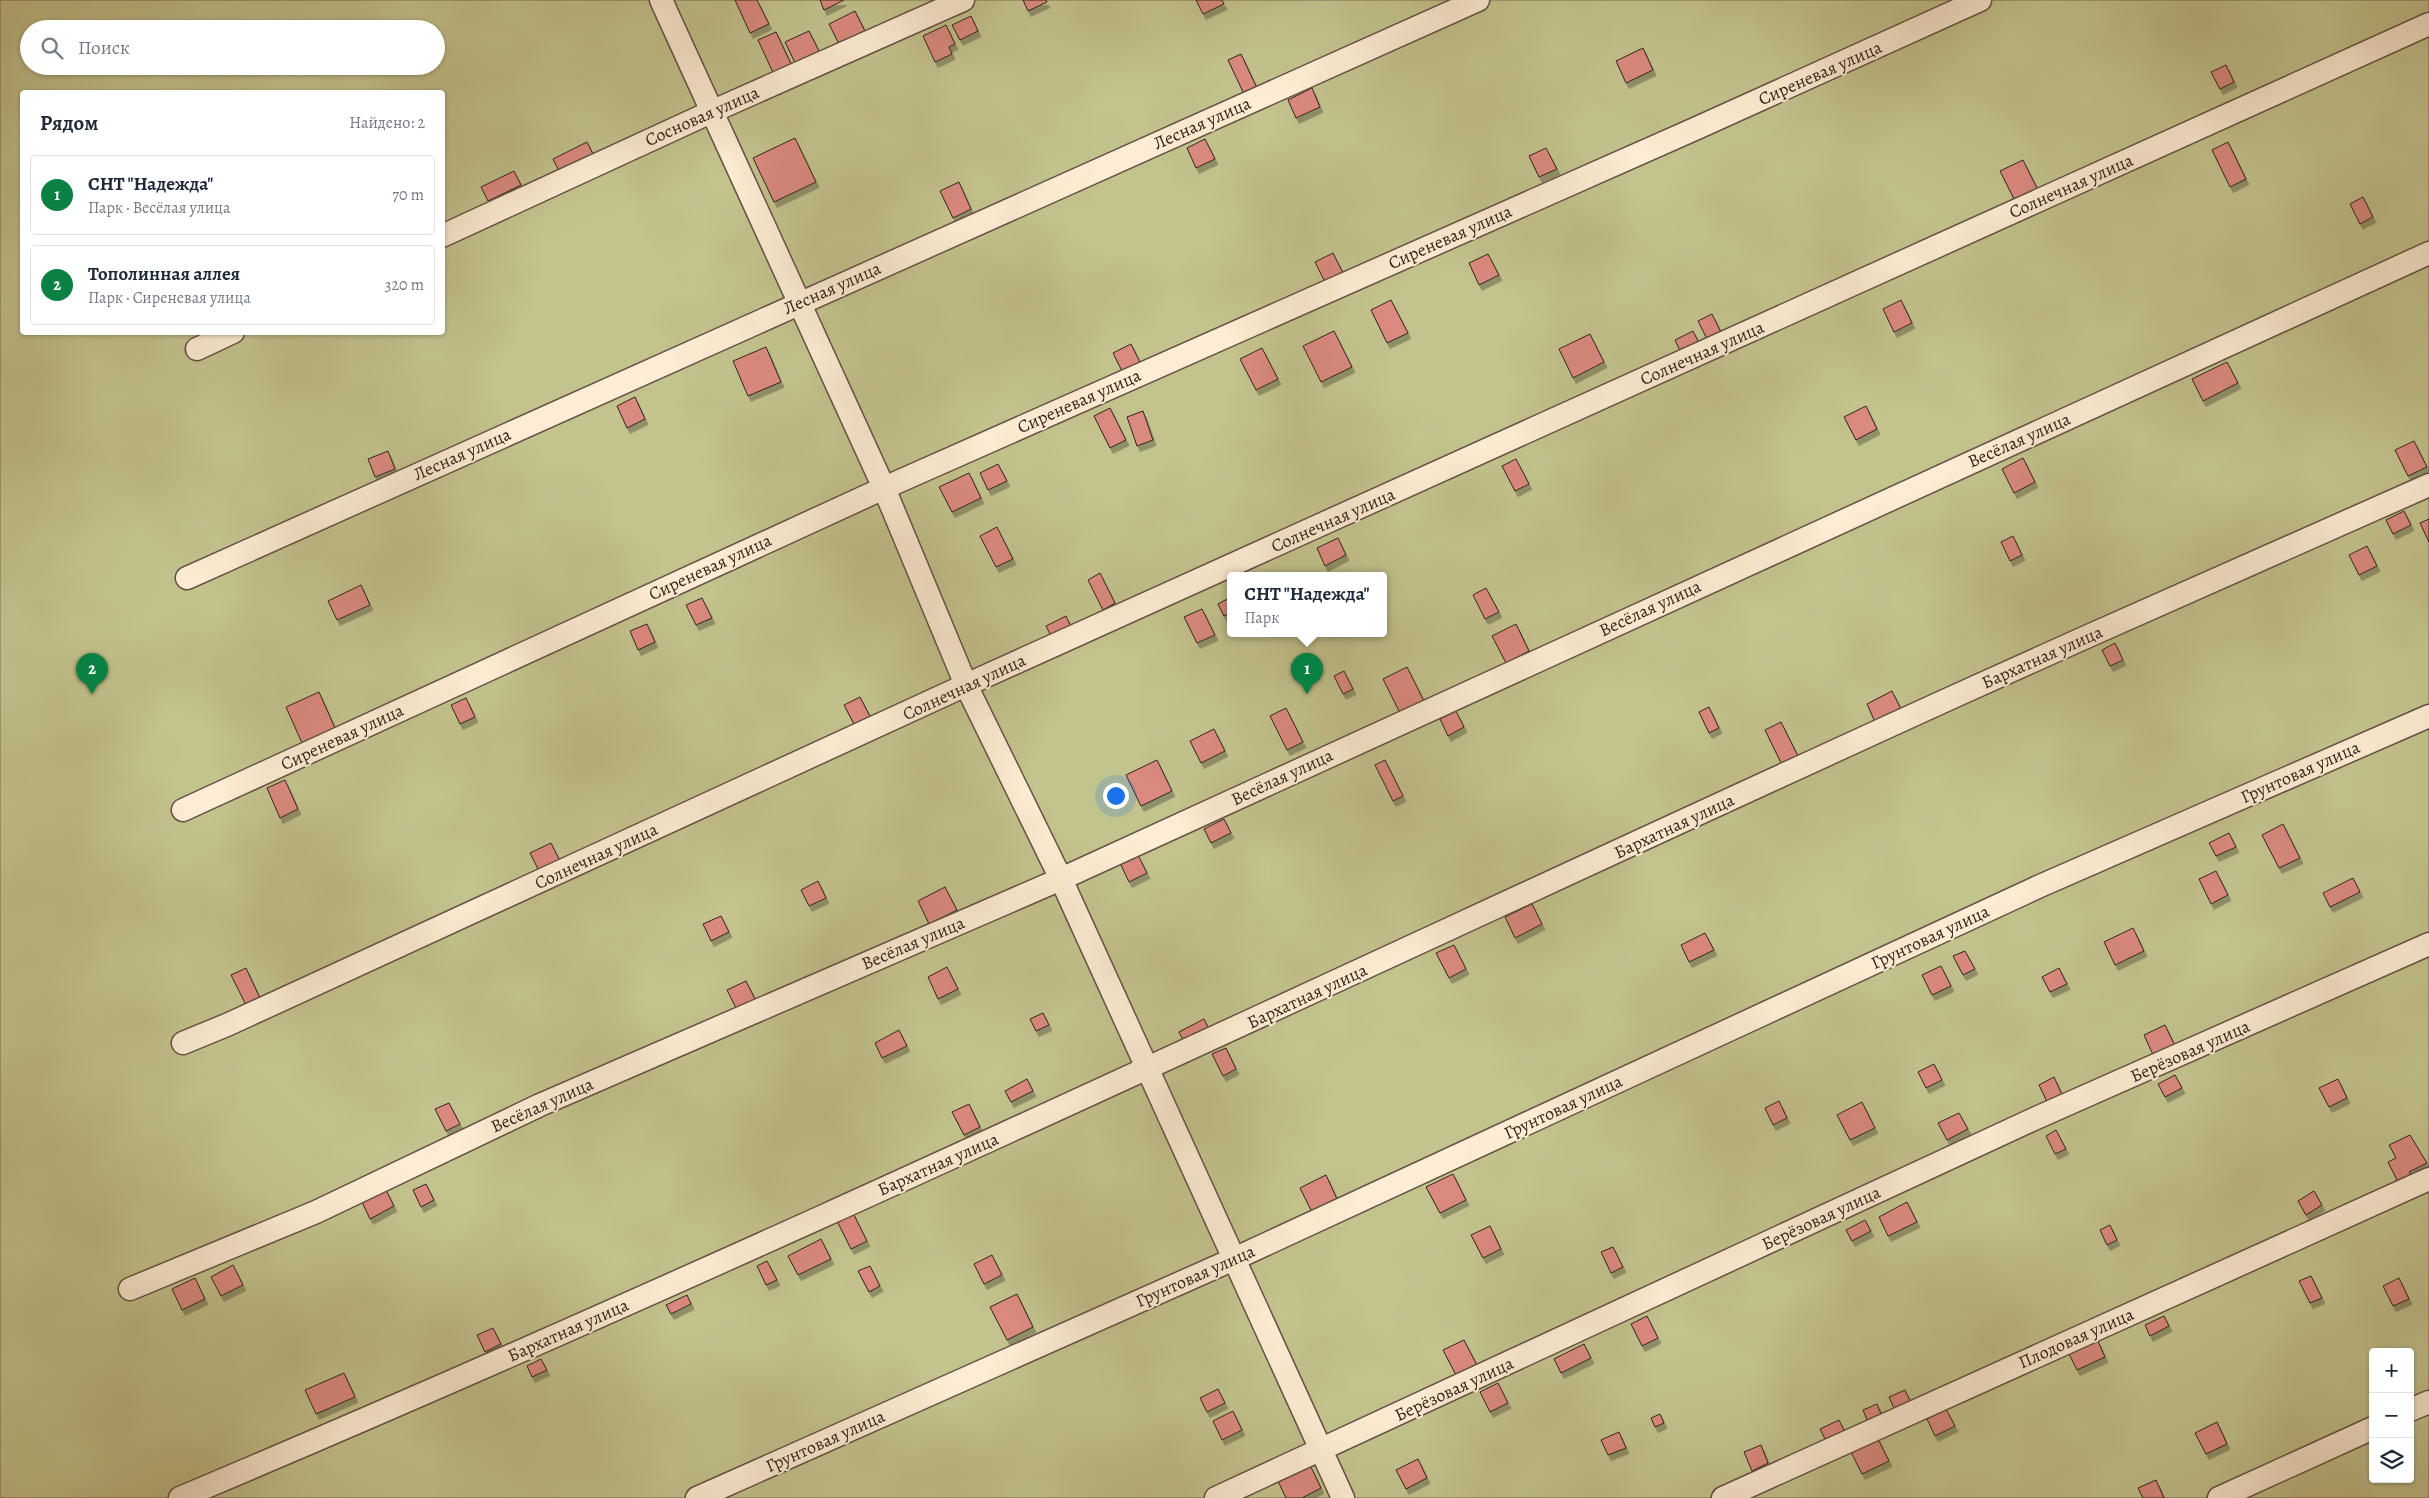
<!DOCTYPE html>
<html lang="ru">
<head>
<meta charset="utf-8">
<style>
  body { margin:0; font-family:Alegreya,serif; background:#f2f2f3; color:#1f2937 }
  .controls { position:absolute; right:15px; bottom:15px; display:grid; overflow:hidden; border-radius:5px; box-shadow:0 1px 4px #0004 }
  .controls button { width:45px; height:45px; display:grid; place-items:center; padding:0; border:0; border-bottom:1px solid #e0e1e3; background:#fff; color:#1f2937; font:25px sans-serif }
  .you { position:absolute; left:1115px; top:795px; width:18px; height:18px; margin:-12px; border:4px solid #fff; border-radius:50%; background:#1a73e8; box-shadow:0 0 0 8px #1a73e833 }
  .badge { display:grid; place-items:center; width:32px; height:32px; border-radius:50%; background:#0b8043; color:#fff; font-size:16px; font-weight:700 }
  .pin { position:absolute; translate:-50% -41px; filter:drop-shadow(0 1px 2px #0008) }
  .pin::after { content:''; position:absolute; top:26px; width:18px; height:15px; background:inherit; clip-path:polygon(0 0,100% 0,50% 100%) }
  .popup { position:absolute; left:1227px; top:572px; width:160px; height:65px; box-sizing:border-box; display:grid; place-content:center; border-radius:5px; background:#fff; filter:drop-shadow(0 1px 4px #0005); font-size:16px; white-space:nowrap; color:#747a83 }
  .popup b { font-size:19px; color:#1f2937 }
  .popup::after { content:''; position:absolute; left:50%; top:100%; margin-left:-10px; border:10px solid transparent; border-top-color:#fff }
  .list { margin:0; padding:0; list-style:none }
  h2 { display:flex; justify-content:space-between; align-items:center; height:65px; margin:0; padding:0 20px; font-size:21px }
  h2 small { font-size:16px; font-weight:400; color:#747a83 }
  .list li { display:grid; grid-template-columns:32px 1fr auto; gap:15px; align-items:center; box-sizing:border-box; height:80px; margin:0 10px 10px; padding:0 10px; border:1px solid #e0e1e3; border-radius:5px }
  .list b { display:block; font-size:19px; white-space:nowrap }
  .list p { margin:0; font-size:16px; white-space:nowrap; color:#747a83 }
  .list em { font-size:16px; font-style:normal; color:#747a83 }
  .icon { flex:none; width:28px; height:28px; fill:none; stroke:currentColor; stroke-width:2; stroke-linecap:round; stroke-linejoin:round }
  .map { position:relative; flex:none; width:2429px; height:1498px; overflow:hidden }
  .search { position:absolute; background:#fff; box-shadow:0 1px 4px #0004; left:20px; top:20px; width:425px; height:55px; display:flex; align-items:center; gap:12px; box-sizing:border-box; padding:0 18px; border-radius:28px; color:#747a83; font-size:19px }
  .panel { position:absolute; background:#fff; box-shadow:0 1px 4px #0004; left:20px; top:90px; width:425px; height:245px; border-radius:5px }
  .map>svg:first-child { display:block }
  .green { fill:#c3c38e; stroke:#7b7254; fill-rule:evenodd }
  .building { fill:#da8a7f; stroke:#33221b; filter:url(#shadow) }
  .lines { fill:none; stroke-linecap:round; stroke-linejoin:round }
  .minor-casing { stroke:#655244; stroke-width:25 }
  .minor { stroke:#fdedd4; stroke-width:22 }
  .labels { text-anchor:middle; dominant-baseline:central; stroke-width:4; stroke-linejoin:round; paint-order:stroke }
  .street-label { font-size:18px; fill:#33221b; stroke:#fdedd4 }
</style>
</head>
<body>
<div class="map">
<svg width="2429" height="1498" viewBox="0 0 2429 1498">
  <defs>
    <filter id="shadow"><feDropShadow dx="3" dy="5.5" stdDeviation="0" flood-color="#0004"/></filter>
  </defs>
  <rect width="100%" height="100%" fill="#fce4bd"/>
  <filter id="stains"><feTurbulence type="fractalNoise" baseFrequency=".004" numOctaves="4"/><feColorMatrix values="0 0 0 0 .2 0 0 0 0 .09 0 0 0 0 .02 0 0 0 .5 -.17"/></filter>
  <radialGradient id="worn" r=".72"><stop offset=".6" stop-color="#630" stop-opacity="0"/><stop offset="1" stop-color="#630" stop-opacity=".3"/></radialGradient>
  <!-- green -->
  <path class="green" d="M 0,0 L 2429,0 L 2429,1498 L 0,1498 ZM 29,29 L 436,29 L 436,66 L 29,66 ZM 22,92 L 442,92 L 442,332 L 22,332 ZM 1231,575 L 1383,575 L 1383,633 L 1231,633 ZM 2373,1352 L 2410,1352 L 2410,1479 L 2373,1479 Z"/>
  <!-- building -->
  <g class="building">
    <polygon points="735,0 757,0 769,24 750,33"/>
    <polygon points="820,0 844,0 824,10"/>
    <polygon points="1023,0 1046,0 1047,2 1028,11"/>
    <polygon points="1196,0 1222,0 1224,4 1203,14"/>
    <polygon points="855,11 866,33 840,46 829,24"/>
    <polygon points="971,16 978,31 960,40 952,25"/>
    <polygon points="946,25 955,44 949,47 952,54 935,62 923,36"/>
    <polygon points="809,31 821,55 797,67 785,42"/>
    <polygon points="776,32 793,68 775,77 758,40"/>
    <polygon points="1643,48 1653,70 1626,83 1616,61"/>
    <polygon points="1241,54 1257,88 1244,94 1228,60"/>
    <polygon points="2226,65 2234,82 2220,89 2211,72"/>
    <polygon points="1312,88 1320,107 1296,118 1288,100"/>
    <polygon points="795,138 816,182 774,202 753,158"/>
    <polygon points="1205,139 1215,159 1196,168 1187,148"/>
    <polygon points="587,142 594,156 560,173 553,159"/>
    <polygon points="2228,142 2246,179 2230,187 2212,150"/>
    <polygon points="1546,148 1557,169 1539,177 1529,156"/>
    <polygon points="2023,160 2039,192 2016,203 2000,171"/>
    <polygon points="514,171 521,185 488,201 481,187"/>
    <polygon points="959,182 971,209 953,218 940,191"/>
    <polygon points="2363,197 2373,217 2360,224 2350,204"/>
    <polygon points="1333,253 1343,273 1325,282 1315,262"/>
    <polygon points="1488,254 1499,275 1479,285 1469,263"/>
    <polygon points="1391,300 1408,333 1387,343 1371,310"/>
    <polygon points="1901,300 1912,323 1894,332 1883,309"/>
    <polygon points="1712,314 1722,334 1708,341 1698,321"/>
    <polygon points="1334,331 1352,367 1321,382 1303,346"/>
    <polygon points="1693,331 1699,343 1681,353 1675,340"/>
    <polygon points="1590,334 1604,362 1573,378 1559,349"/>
    <polygon points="1131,344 1142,366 1124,375 1113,353"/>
    <polygon points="766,347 781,382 748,396 733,361"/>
    <polygon points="1262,348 1278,379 1256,390 1240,359"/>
    <polygon points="2227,362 2238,383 2203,401 2192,379"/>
    <polygon points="635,397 645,419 627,428 617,406"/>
    <polygon points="1866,406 1877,429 1856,440 1844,417"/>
    <polygon points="1110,408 1126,440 1110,448 1094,416"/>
    <polygon points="1143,411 1153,440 1137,446 1127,417"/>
    <polygon points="2414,441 2427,467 2408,476 2395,450"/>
    <polygon points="388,451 395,469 375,477 368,459"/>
    <polygon points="2023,458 2035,482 2014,493 2002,469"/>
    <polygon points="1516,459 1529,484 1515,491 1502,466"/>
    <polygon points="998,464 1007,481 988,490 980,473"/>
    <polygon points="969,473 981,498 952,512 939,487"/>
    <polygon points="2404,511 2411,525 2393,534 2386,520"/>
    <polygon points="2429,519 2429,542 2420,523"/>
    <polygon points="997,527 1013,559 996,567 980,536"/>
    <polygon points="2013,536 2022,555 2010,561 2001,542"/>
    <polygon points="1338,538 1346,555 1325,566 1317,548"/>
    <polygon points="2367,546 2377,566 2359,575 2349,555"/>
    <polygon points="1100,573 1115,603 1103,610 1088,580"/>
    <polygon points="361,585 370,605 337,620 328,601"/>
    <polygon points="1486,588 1499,612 1485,619 1473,595"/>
    <polygon points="702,598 712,618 696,625 686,605"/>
    <polygon points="1229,598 1231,612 1224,616 1218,604"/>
    <polygon points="1202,609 1215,635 1197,643 1184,617"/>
    <polygon points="1066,616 1071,627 1051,636 1046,626"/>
    <polygon points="647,624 655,642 638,650 630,631"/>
    <polygon points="1516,624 1529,651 1506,663 1492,636"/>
    <polygon points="2115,643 2123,660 2110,666 2102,650"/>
    <polygon points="1407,667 1424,701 1400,713 1383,679"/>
    <polygon points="1344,671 1353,689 1343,694 1334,676"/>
    <polygon points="1892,691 1901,709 1875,722 1867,704"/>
    <polygon points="319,692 335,728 302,743 286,707"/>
    <polygon points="860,697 872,720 856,728 844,705"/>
    <polygon points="466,698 475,717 460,724 451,705"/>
    <polygon points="1709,707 1719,728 1709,733 1699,712"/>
    <polygon points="1286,708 1303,742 1287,750 1270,716"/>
    <polygon points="1456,711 1464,727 1448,736 1440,719"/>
    <polygon points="1781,722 1801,762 1785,771 1765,730"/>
    <polygon points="1214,729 1225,751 1201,763 1190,741"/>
    <polygon points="1157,760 1172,791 1141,806 1126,775"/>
    <polygon points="1385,760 1403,796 1393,801 1375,765"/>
    <polygon points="285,780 298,809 280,818 267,788"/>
    <polygon points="1224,819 1231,833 1211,843 1204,829"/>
    <polygon points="2283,824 2300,858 2279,868 2262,835"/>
    <polygon points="2229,833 2236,847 2216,856 2209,843"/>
    <polygon points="551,843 561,863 540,873 530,853"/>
    <polygon points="1138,855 1147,873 1129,882 1120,863"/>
    <polygon points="2216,871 2228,895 2211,904 2199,879"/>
    <polygon points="2353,878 2360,892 2330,907 2323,893"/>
    <polygon points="818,881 826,898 809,906 801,890"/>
    <polygon points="945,887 957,910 929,924 918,901"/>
    <polygon points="1532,904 1542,924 1515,938 1505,917"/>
    <polygon points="721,916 729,932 711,941 703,924"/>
    <polygon points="2133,928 2144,951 2115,965 2104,942"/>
    <polygon points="1705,933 1714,950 1689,962 1681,945"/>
    <polygon points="1454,945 1466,969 1449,978 1436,953"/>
    <polygon points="1965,951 1975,969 1963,975 1953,956"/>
    <polygon points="1941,966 1951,986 1932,995 1922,975"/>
    <polygon points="947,967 958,989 938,999 928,977"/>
    <polygon points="246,968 260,998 246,1005 231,975"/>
    <polygon points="2059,968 2067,984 2050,992 2042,977"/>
    <polygon points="746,981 757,1003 738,1012 727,990"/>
    <polygon points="1043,1013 1049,1025 1036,1031 1030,1019"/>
    <polygon points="1204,1019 1210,1031 1185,1044 1179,1032"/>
    <polygon points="2165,1025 2177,1050 2156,1061 2144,1035"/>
    <polygon points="899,1030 907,1046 882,1058 875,1043"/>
    <polygon points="1226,1048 1236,1069 1223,1076 1212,1054"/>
    <polygon points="1934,1064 1942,1080 1926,1088 1918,1072"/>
    <polygon points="2175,1075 2182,1088 2165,1097 2158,1084"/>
    <polygon points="2054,1077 2065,1101 2050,1108 2039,1085"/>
    <polygon points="1027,1079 1033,1091 1011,1102 1005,1091"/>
    <polygon points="2338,1079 2347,1098 2329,1107 2319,1088"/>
    <polygon points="1779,1101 1787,1118 1773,1125 1765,1108"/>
    <polygon points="1862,1102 1875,1128 1850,1140 1837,1115"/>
    <polygon points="449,1103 460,1124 446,1131 435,1109"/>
    <polygon points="969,1104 980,1127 964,1135 952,1112"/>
    <polygon points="1959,1113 1968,1129 1947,1140 1938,1123"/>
    <polygon points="2056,1130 2066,1149 2055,1154 2046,1136"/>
    <polygon points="2410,1135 2427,1163 2409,1172 2411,1175 2398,1182 2388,1162 2396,1158 2389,1145"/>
    <polygon points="1453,1174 1466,1200 1440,1213 1426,1187"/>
    <polygon points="1326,1175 1338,1201 1313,1214 1300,1188"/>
    <polygon points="426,1184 434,1200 421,1207 413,1190"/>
    <polygon points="386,1190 394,1206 370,1219 362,1202"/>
    <polygon points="2314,1191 2322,1205 2306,1215 2298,1201"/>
    <polygon points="1907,1202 1917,1222 1888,1236 1879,1217"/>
    <polygon points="852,1211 867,1241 851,1249 836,1219"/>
    <polygon points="1865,1220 1871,1231 1852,1241 1846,1230"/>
    <polygon points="2110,1225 2117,1240 2107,1245 2100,1230"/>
    <polygon points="1490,1226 1501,1249 1483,1258 1471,1235"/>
    <polygon points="821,1239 831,1259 798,1275 788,1256"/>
    <polygon points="1613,1247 1623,1267 1611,1273 1601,1252"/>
    <polygon points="992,1255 1002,1275 984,1284 974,1264"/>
    <polygon points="767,1261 777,1280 766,1285 757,1266"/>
    <polygon points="233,1265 243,1285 221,1296 211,1277"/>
    <polygon points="870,1266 880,1286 869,1292 858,1271"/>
    <polygon points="2311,1276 2322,1298 2310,1303 2299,1281"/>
    <polygon points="195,1278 205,1299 182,1310 172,1289"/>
    <polygon points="2399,1278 2409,1299 2393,1306 2383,1286"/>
    <polygon points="1017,1294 1033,1327 1007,1340 990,1307"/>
    <polygon points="687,1295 691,1304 671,1314 666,1305"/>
    <polygon points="1647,1316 1658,1338 1642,1346 1631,1324"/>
    <polygon points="2164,1316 2169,1326 2150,1336 2145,1325"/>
    <polygon points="493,1328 501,1344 485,1352 477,1335"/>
    <polygon points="2097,1339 2105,1357 2077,1370 2068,1352"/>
    <polygon points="1464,1340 1477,1365 1456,1375 1443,1350"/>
    <polygon points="1584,1344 1591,1358 1561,1373 1554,1359"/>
    <polygon points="541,1359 547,1370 532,1377 527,1366"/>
    <polygon points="344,1373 355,1397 316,1414 305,1390"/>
    <polygon points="1498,1383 1508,1403 1490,1412 1480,1392"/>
    <polygon points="1218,1389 1225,1403 1207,1412 1200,1398"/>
    <polygon points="1905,1390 1910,1401 1894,1408 1889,1397"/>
    <polygon points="1877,1404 1881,1414 1867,1420 1863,1410"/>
    <polygon points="1946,1409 1955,1426 1935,1436 1927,1419"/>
    <polygon points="1233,1411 1242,1430 1222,1440 1213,1421"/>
    <polygon points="1660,1414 1664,1423 1655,1427 1651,1418"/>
    <polygon points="1839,1420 1845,1432 1826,1441 1820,1429"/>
    <polygon points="2217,1422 2227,1444 2206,1454 2195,1433"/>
    <polygon points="1619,1432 1626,1448 1608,1455 1601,1440"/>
    <polygon points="1875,1433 1889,1461 1862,1474 1848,1446"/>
    <polygon points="1761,1445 1768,1463 1752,1471 1744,1452"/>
    <polygon points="1418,1459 1427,1478 1406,1489 1396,1470"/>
    <polygon points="1310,1465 1321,1488 1302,1498 1286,1498 1278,1481"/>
    <polygon points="2156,1480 2164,1498 2143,1498 2138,1488"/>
  </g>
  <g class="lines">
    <!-- minor casing -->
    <g class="minor-casing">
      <g id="minor">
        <polyline points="661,0 884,488 966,685 1061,879 1343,1498"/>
        <polyline points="442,236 711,112 963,0"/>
        <polyline points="197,349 233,332"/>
        <polyline points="187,578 1478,0"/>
        <polyline points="183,810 884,488 1697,128 1980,0"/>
        <polyline points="183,1043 229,1024 966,685 2429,24"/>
        <polyline points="130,1289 316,1212 540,1105 1061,879 2429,253"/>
        <polyline points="2410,1410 2429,1402"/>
        <path d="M 180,1498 C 778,1246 1363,966 1953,697 C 2111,625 2270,556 2429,485"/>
        <polyline points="697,1498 1234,1259 2040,886 2429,716"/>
        <polyline points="1216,1498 2034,1119 2429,944"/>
        <polyline points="1723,1498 2429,1179"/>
        <polyline points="2219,1498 2373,1428"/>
      </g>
    </g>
    <!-- minor -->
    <use href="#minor" class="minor"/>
  </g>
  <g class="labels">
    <!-- street labels -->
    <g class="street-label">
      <text transform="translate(1820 73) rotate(-24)">Сиреневая улица</text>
      <text transform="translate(702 116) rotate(-24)">Сосновая улица</text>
      <text transform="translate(1202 123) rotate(-24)">Лесная улица</text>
      <text transform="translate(2071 186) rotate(-24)">Солнечная улица</text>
      <text transform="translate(1450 237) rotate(-24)">Сиреневая улица</text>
      <text transform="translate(832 288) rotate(-24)">Лесная улица</text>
      <text transform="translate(1702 353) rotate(-24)">Солнечная улица</text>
      <text transform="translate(1079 401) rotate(-24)">Сиреневая улица</text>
      <text transform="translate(2019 440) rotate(-24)">Весёлая улица</text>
      <text transform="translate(462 454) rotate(-24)">Лесная улица</text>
      <text transform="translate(1333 520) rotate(-24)">Солнечная улица</text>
      <text transform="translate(710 567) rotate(-25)">Сиреневая улица</text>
      <text transform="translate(1650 608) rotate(-25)">Весёлая улица</text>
      <text transform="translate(2042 657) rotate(-24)">Бархатная улица</text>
      <text transform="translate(964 687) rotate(-25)">Солнечная улица</text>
      <text transform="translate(342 737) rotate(-25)">Сиреневая улица</text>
      <text transform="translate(2300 772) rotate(-24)">Грунтовая улица</text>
      <text transform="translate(1282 777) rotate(-25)">Весёлая улица</text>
      <text transform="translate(1674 826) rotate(-25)">Бархатная улица</text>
      <text transform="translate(596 856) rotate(-25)">Солнечная улица</text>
      <text transform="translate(1930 937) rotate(-25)">Грунтовая улица</text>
      <text transform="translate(913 943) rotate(-23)">Весёлая улица</text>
      <text transform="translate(1307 996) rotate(-25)">Бархатная улица</text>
      <text transform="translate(2190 1051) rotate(-24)">Берёзовая улица</text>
      <text transform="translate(542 1105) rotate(-24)">Весёлая улица</text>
      <text transform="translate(1563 1107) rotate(-25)">Грунтовая улица</text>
      <text transform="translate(938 1164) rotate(-24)">Бархатная улица</text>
      <text transform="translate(1821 1218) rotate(-25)">Берёзовая улица</text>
      <text transform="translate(1195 1276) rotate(-24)">Грунтовая улица</text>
      <text transform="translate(568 1330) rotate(-24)">Бархатная улица</text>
      <text transform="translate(2076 1338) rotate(-24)">Плодовая улица</text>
      <text transform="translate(1454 1389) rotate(-25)">Берёзовая улица</text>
      <text transform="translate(825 1441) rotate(-24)">Грунтовая улица</text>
    </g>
  </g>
  <rect width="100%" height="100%" filter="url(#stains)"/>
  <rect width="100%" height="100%" fill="url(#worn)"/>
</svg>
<div class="controls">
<button>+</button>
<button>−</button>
<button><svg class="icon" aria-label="layers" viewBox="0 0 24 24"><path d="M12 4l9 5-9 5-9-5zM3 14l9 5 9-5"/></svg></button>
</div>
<div class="you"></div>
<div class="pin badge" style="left:1307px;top:694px">1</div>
<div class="popup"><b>СНТ &quot;Надежда&quot;</b>Парк</div>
<div class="pin badge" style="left:92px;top:694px">2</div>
<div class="search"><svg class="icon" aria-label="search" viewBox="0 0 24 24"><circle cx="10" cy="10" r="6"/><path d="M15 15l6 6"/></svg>Поиск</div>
<section class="panel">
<h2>Рядом<small>Найдено: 2</small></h2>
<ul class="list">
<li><span class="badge">1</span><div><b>СНТ &quot;Надежда&quot;</b><p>Парк · Весёлая улица</p></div><em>70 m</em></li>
<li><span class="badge">2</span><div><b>Тополинная аллея</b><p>Парк · Сиреневая улица</p></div><em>320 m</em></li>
</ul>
</section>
</div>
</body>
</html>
